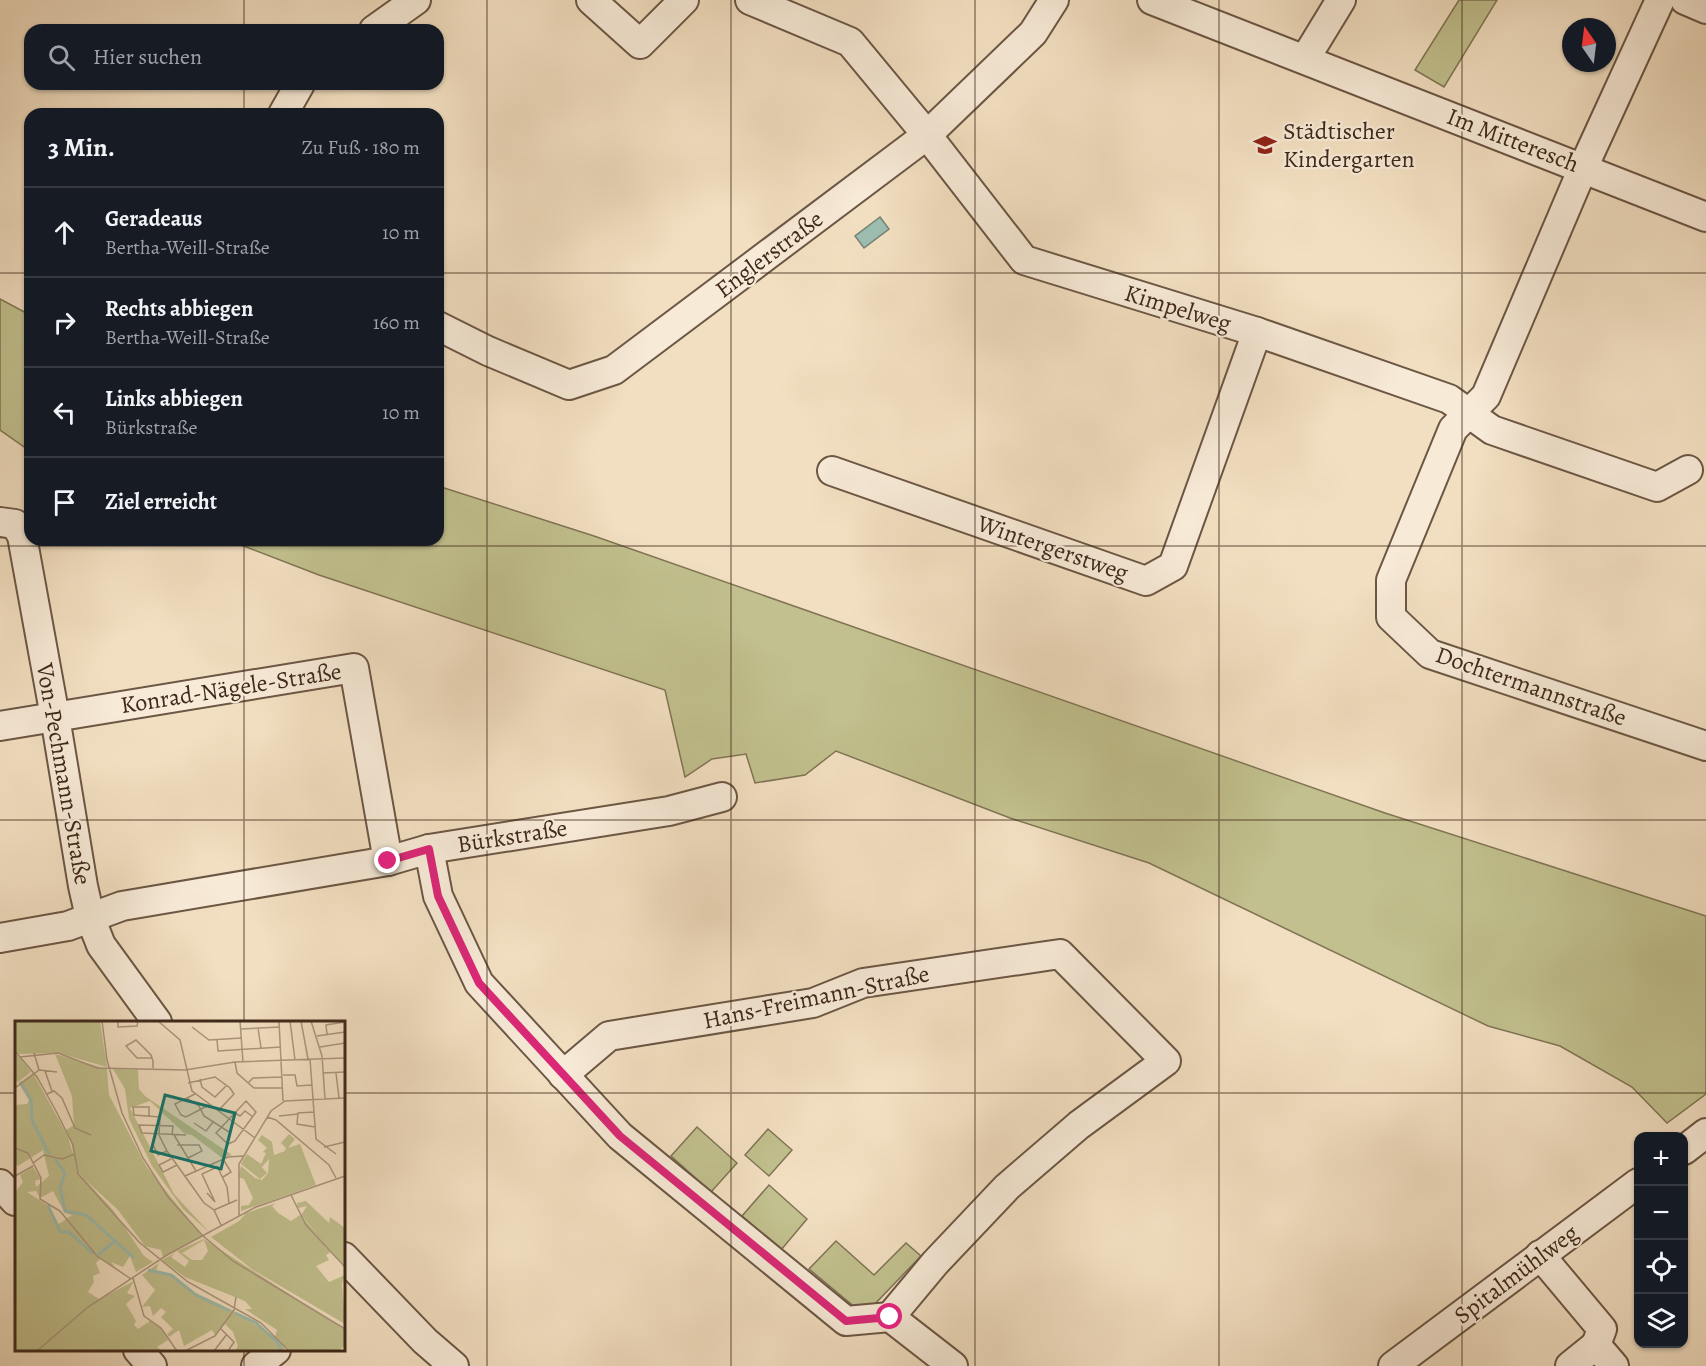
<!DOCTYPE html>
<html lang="de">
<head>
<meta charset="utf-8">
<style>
  body { margin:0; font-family:Alegreya,serif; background:#242831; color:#f1f3f6 }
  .controls { position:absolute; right:18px; bottom:18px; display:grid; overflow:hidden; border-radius:12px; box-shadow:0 2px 4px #0004 }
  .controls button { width:54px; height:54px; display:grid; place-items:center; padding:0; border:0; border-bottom:2px solid #363941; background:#171b24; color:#f1f3f6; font:30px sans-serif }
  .compass { position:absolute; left:1562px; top:18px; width:54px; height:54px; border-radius:50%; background:#171b24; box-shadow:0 2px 4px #0004; rotate:346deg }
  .stop { position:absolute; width:18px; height:18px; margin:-14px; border:4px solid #db2777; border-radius:50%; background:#fff }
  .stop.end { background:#db2777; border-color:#fff; box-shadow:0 2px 6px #0008 }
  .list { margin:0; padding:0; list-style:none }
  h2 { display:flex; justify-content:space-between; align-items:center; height:78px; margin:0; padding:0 24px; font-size:26px }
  h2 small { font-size:20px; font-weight:400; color:#9ea1a6 }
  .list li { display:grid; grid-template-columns:39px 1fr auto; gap:18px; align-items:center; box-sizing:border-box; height:90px; padding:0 24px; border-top:2px solid #363941 }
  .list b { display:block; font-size:22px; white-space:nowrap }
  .list p { margin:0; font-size:20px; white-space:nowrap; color:#9ea1a6 }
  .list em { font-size:20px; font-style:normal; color:#9ea1a6 }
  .icon { flex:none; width:33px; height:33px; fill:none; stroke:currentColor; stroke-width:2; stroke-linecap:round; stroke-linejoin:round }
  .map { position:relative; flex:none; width:1706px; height:1366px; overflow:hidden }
  .search { position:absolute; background:#171b24; box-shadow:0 2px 4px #0004; left:24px; top:24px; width:420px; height:66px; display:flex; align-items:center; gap:15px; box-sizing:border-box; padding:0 21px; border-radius:18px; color:#9ea1a6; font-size:22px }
  .panel { position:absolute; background:#171b24; box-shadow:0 2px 4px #0004; left:24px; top:108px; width:420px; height:438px; border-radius:18px }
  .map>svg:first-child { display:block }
  .green { fill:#c1c08e; stroke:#807454; stroke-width:1.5 }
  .water { fill:#9bbdb0; stroke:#768274; stroke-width:1.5 }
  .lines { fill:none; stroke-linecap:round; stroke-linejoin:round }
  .minor-casing { stroke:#6c5644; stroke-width:32 }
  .minor { stroke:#f7ead7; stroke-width:28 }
  .route { stroke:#db2777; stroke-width:8 }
  .grid { fill:none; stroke:#3f291a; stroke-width:1.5; stroke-opacity:0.55 }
  .labels { text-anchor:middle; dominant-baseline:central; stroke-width:4.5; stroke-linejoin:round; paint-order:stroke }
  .poi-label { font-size:24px; fill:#3f291a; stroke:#f7ead7; text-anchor:start }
  .street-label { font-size:24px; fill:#3f291a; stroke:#f7ead7 }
  .inset-river { fill:none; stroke:#9bbdb0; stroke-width:3 }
  .inset-road { fill:none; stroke:#aa967e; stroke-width:1.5 }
  .view { fill:#0f766e; fill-opacity:0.15; stroke:#0f766e; stroke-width:3 }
  .inset-edge { fill:none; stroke:#3f291a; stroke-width:3 }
</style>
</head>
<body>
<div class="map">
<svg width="1706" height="1366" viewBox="0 0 1706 1366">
  <rect width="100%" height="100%" fill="#f2dfc1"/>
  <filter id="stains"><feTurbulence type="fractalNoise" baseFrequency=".00333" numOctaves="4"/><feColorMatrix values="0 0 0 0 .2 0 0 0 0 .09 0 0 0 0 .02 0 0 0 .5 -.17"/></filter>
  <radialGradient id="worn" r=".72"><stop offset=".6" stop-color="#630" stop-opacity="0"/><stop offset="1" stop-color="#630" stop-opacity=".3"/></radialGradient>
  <!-- green -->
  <g class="green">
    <polygon points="1459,0 1497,0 1444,87 1415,70"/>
    <polygon points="0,299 30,315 30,451 0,430"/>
    <polygon points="438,486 594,536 1385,813 1706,916 1706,1094 1667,1123 1632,1087 1560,1046 1488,1026 1149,863 1010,818 836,751 805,775 755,783 746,754 712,759 685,777 665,690 319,575 228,540 438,540"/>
    <polygon points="697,1127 737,1163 711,1192 671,1156"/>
    <polygon points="768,1129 792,1150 769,1176 745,1155"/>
    <polygon points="769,1185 807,1219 781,1250 742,1216"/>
    <polygon points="836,1241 874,1275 906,1243 921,1256 869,1310 862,1313 809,1269"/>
  </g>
  <!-- water -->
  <polygon class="water" points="880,217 889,229 864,248 855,236"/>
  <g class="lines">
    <!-- minor casing -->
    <g class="minor-casing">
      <g id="minor">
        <polyline points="591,0 640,44 684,0"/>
        <polyline points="750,0 850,42 927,135 1024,260 1257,332 1449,399 1492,430 1657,487 1688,470"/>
        <polyline points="1152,0 1706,217"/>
        <polyline points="1660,0 1583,168 1486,396 1453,429 1391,580 1391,617 1430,654 1706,746"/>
        <polyline points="1685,0 1706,9"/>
        <polyline points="374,30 416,0"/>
        <polyline points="1305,59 1341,0"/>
        <polyline points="283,114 300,84"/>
        <polyline points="438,326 488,351 569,385 614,370 927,135 1033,33 1054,0"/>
        <polyline points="832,471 1146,581 1173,566 1257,332"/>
        <polyline points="0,522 15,524 22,536 55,717 83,886 90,917 101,945 157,1022"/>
        <polyline points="0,726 354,668 388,861"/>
        <polyline points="429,849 438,896 479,983 620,1136 846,1321 890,1317 953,1366"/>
        <polyline points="0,938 68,926 122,906 388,861 429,849 669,811 722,797"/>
        <polyline points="563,1075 609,1036 813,1003 863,983 1060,954 1166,1061 1079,1125 1007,1187 935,1263 890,1317"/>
        <polyline points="1684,1150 1706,1133"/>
        <polyline points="0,1184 15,1201 16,1200"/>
        <polyline points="1540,1255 1602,1329 1596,1345 1614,1366"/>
        <polyline points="344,1257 425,1341 454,1366"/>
        <polyline points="138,1350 152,1366"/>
        <polyline points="256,1366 276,1350"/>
        <polyline points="1393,1366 1638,1183"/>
        <polyline points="1570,1366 1596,1345"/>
      </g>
    </g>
    <!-- minor -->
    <use href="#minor" class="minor"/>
  </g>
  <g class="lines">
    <!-- route -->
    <polyline class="route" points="388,861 429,849 438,896 479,983 620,1136 846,1321 890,1317"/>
  </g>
  <!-- grid -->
  <path class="grid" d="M 244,0 L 244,30M 487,0 L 487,1366M 731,0 L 731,1366M 975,0 L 975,1366M 1219,0 L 1219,1366M 1462,0 L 1462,1366M 244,84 L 244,114M 0,273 L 30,273M 438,273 L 1706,273M 244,540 L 244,1022M 0,546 L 1706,546M 0,820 L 1706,820M 0,1093 L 16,1093M 344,1093 L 1706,1093M 244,1350 L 244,1366"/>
  <!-- icons -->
  <defs>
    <g id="school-bare" transform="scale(1.8)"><path d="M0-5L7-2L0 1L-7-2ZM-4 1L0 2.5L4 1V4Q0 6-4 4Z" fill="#8f2418" stroke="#f7ead7" stroke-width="2.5" paint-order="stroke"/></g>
  </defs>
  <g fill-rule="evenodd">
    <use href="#school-bare" x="1265" y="145"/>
  </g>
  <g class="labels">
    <!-- poi labels -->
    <g class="poi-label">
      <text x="1283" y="131">Städtischer<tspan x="1283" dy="28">Kindergarten</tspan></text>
    </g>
    <!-- street labels -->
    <g class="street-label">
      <text transform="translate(1513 140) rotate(21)">Im Mitteresch</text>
      <text transform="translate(769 254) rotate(-37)">Englerstraße</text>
      <text transform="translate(1178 308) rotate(17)">Kimpelweg</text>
      <text transform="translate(1053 548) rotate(19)">Wintergerstweg</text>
      <text transform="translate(1531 686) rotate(19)">Dochtermannstraße</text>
      <text transform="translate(231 688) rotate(-9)">Konrad-Nägele-Straße</text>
      <text transform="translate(64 774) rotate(80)">Von-Pechmann-Straße</text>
      <text transform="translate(512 836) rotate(-9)">Bürkstraße</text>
      <text transform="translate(816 997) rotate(-12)">Hans-Freimann-Straße</text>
      <text transform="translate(1516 1274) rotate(-37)">Spitalmühlweg</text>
    </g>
  </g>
  <!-- overview -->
  <g transform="translate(15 1021)">
    <rect width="330" height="330" fill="#f2dfc1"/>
    <path d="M 0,0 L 85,0 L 92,46 L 43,32 L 4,33 L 0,29 ZM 0,31 L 16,51 L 3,61 L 0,58 ZM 40,33 L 92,48 L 94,74 L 131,145 L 187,215 L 148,236 L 146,229 L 130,225 L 103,189 L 64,153 L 51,109 L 59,104 L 57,75 ZM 98,48 L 123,49 L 124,68 L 130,75 L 217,134 L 207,137 L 177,114 L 170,113 L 135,80 L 115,87 L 159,173 L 194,211 L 168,188 L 137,145 L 114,98 L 110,68 ZM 18,52 L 56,121 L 62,150 L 98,189 L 129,235 L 138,241 L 121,251 L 115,235 L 108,246 L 96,241 L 100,246 L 85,238 L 81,242 L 85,252 L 78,255 L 79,261 L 73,271 L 84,278 L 119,260 L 112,272 L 120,275 L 111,283 L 121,300 L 119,304 L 123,308 L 135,300 L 145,306 L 153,319 L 142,326 L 147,330 L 0,330 L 0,171 L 8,161 L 5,154 L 18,146 L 26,158 L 20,160 L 21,166 L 34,155 L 28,129 L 3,145 L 0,142 L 0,84 L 12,83 L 14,79 L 4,62 ZM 21,170 L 25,177 L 38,170 L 50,192 L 57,194 L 44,203 L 32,184 L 12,171 ZM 274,113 L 280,118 L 273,127 L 285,123 L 301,164 L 226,190 L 226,185 L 234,184 L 238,177 L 229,158 L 223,156 L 226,145 L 240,157 L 247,159 L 253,152 L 254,138 L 247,146 L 244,143 L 252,152 L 245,158 L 226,143 L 228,139 L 232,133 L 246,143 L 251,132 L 248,131 L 252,127 L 243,119 L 247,114 L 257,121 L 259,134 L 270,130 L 271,127 L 266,122 ZM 291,180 L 314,202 L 315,196 L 330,207 L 330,246 L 316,231 L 311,234 L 314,239 L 301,245 L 314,261 L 330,254 L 327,263 L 330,303 L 238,249 L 196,216 L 224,200 L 231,192 L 261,182 L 257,185 L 263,192 L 276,200 L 285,194 L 303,214 L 286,194 L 292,185 L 283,187 L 282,182 ZM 189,218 L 330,309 L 330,325 L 323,330 L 275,330 L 271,326 L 267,330 L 220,330 L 223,325 L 218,311 L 210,303 L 200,314 L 197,309 L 169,325 L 164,309 L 154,316 L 152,313 L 158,308 L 146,296 L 151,291 L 146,287 L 138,295 L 135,285 L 127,286 L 140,269 L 127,254 L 144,242 L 141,249 L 159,254 L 172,268 L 217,289 L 260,316 L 262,309 L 230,288 L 237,288 L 230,280 L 170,256 L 147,239 L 160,232 L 156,236 L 170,246 L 174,240 L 162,230 ZM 189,219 L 193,230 L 187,239 L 177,239 L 167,232 Z" fill="#c1c08e" fill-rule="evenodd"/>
    <path class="inset-river" d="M 5,61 L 16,79 L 17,99 L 34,133M 40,138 L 50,152 L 45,167 L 50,190 L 71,194 L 119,237M 33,184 L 45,211 L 54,211 L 78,233M 83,234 L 100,220M 133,249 L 156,254 L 181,274 L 215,290M 220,292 L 241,302 L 263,322 L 266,330"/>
    <path class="inset-road" d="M 87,0 L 92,39 L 107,92 L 128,137 L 153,176 L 187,214 L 218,240 L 330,308M 103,0 L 103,6 L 122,5 L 123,0M 143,0 L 165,19 L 177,70 L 240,117M 225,0 L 228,41M 264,0 L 268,80M 275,0 L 280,39M 286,0 L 293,38M 296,0 L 307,35 L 310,78M 177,6 L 194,19 L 227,17M 243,7 L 246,27M 226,8 L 265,6M 312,13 L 311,4 L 330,1M 302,15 L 330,11M 202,19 L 203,30 L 266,26M 305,26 L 330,22M 0,30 L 22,56 L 41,90 L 58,124 L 63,153 L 124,221 L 173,261 L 246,302 L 274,330M 5,36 L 43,32 L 82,47 L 170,49 L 220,41 L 330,37M 137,37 L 122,37 L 111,25 L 121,19 L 136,34 L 138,40 L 138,47M 295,38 L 301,118 L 321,133M 220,41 L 222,52 L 239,67 L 267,67M 24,49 L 42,51M 30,50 L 37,70M 308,52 L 330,51M 321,52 L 324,77M 268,54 L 280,54 L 282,65 L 297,64M 185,58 L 187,66 L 200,76 L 212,64M 173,62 L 200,56 L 215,67 L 219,73 L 203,90M 233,62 L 238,57 L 267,56M 0,67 L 24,49 L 19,32M 32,73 L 39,70 L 47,77 L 60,107 L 76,114M 180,73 L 160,83 L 166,94 L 171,96 L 194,84M 172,77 L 184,85 L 189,95 L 214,111M 231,80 L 241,91 L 220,120 L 213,123 L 201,112 ZM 218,91 L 225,95 L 230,90 L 238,96M 299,91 L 283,92 L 282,103 L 300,106M 134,95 L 134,86 L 118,86 L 119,94 L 145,96 L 144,114 L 152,130 L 189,182 L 199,189 L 206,204M 264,95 L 283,93M 252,96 L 261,99 L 314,144 L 321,157M 179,102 L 191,110 L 198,101M 157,114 L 158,105 L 124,104 L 127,112 L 171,114M 159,114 L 181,150M 138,124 L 143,134 L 152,130M 162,124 L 184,124 L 187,130 L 173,137M 309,126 L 330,121M 0,127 L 13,132 L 26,157 L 25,178 L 45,190 L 82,235 L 116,258M 156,138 L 144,144 L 148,151 L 162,144M 18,142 L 29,134 L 47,138 L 60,133M 202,145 L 212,166 L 214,182M 0,155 L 18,145M 170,155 L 213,136 L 228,135M 208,156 L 216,151 L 208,138M 192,172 L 200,181 L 187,153 L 202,146M 276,174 L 291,204 L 330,246M 199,189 L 222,179M 224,195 L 224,143 L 256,90 L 270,80 L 330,77M 118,257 L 129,295 L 146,307 L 162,330M 205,307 L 219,321 L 213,330M 22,330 L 73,286 L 152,234 L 241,186 L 330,155M 170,330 L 200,315 L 219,289 L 221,276M 199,330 L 212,313"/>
    <path class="view" d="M 150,74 L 220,92 L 206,148 L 136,130 Z"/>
    <rect width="330" height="330" class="inset-edge"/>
  </g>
  <rect width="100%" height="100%" filter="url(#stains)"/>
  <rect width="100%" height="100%" fill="url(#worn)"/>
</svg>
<div class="controls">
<button>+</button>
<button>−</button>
<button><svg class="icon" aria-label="locate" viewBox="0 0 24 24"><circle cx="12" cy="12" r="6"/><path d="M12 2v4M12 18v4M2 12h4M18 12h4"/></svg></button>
<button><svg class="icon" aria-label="layers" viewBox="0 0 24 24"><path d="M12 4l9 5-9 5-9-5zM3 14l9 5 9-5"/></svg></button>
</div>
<svg class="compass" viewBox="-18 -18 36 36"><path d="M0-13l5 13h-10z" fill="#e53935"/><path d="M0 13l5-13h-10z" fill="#9ea1a6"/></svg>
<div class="stop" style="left:890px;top:1317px"></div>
<div class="stop end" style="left:388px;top:861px"></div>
<div class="search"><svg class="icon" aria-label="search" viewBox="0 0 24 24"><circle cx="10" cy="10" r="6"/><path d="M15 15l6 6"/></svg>Hier suchen</div>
<section class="panel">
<h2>3 Min.<small>Zu Fuß · 180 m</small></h2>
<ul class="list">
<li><svg class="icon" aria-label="ahead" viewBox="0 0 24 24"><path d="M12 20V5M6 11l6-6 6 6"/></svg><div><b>Geradeaus</b><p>Bertha-Weill-Straße</p></div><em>10 m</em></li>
<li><svg class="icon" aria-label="right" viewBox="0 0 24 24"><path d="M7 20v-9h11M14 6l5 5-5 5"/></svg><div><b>Rechts abbiegen</b><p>Bertha-Weill-Straße</p></div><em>160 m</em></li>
<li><svg class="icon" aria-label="left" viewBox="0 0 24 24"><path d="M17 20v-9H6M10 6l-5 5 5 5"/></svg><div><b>Links abbiegen</b><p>Bürkstraße</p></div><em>10 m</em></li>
<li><svg class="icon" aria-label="arrive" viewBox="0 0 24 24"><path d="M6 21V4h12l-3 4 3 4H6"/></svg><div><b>Ziel erreicht</b></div></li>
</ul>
</section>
</div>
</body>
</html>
